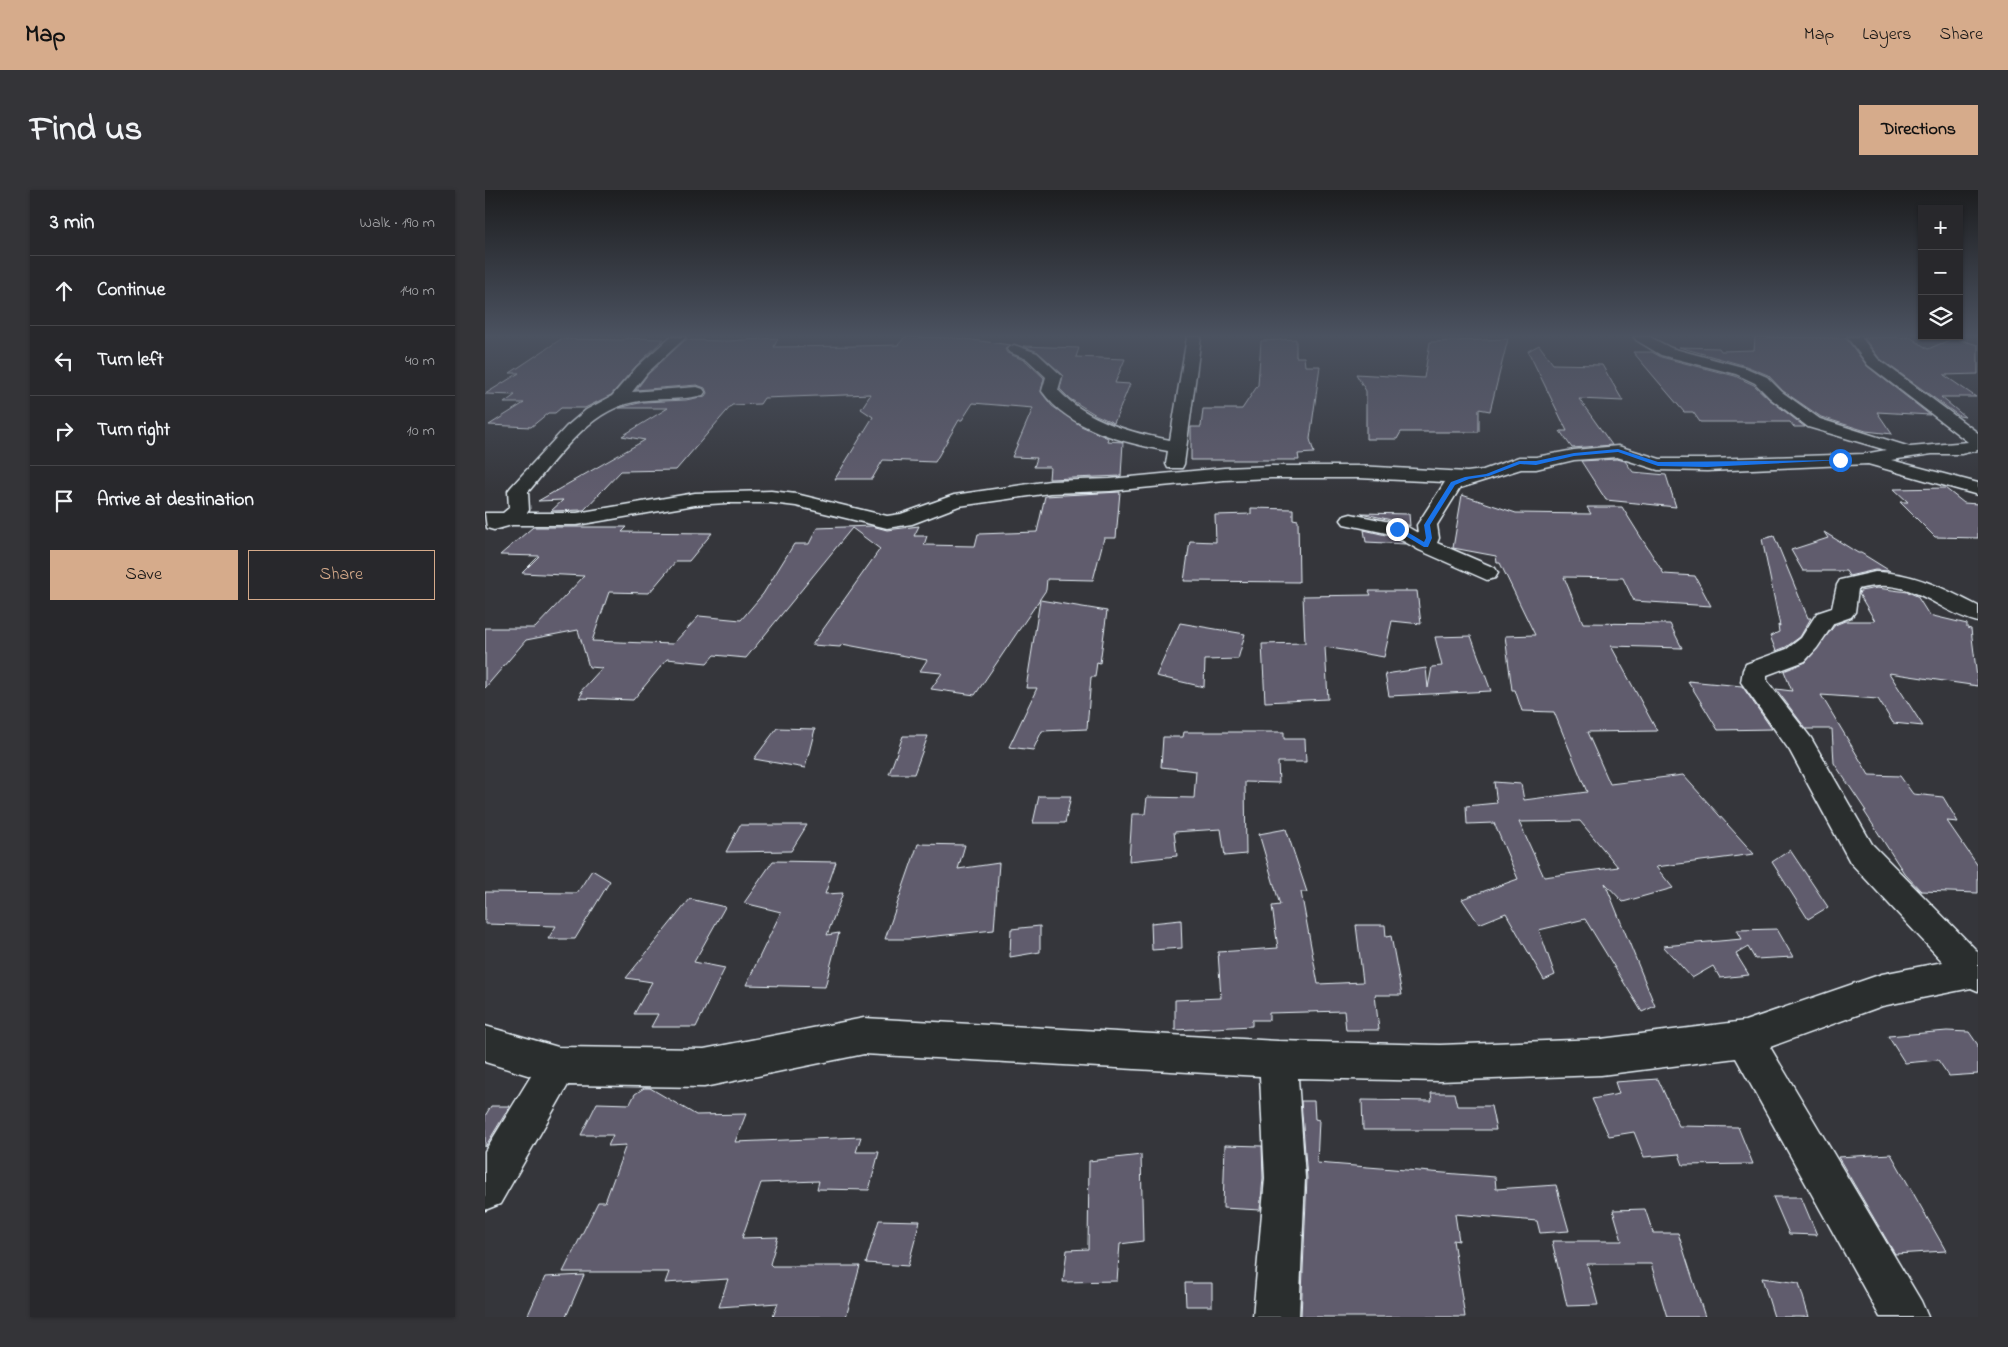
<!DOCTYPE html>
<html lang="en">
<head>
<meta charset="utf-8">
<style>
  body { margin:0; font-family:"Indie Flower",sans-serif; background:#343438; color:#f1f3f6 }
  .controls { position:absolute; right:15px; top:15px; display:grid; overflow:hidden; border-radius:0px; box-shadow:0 1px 4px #0004 }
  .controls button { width:45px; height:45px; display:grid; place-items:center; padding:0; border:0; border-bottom:1px solid #444448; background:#28282c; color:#f1f3f6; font:25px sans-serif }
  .stop { position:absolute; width:15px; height:15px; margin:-11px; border:4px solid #1a73e8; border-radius:50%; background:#fff }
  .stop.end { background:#1a73e8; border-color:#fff; box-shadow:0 1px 5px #0008 }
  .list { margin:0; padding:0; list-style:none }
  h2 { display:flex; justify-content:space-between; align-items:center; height:65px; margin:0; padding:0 20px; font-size:21px }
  h2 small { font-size:16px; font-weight:400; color:#a5a6a9 }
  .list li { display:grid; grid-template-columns:32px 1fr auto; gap:15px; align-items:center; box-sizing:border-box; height:70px; padding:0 20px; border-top:1px solid #444448 }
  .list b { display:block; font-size:19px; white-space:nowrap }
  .list em { font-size:16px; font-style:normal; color:#a5a6a9 }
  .actions { display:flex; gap:10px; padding:15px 20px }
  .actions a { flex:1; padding:11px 0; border:1px solid #d6ab8b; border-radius:0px; text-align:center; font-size:18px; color:#d6ab8b }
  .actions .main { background:#d6ab8b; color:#111 }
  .icon { flex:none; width:28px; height:28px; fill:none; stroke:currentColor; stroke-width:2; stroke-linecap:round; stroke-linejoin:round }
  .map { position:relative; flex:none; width:1493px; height:1127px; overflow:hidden; border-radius:0px }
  header { display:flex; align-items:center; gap:30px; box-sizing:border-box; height:70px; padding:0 25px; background:#d6ab8b; color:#111 }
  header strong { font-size:24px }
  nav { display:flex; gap:28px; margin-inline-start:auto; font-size:18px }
  .intro { display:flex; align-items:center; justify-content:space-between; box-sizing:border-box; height:120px; padding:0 30px }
  h1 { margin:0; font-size:35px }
  .button { padding:12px 22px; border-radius:0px; background:#d6ab8b; color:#111; font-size:18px; font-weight:700 }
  main { display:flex; gap:30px; padding:0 30px }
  aside { flex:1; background:#28282c; border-radius:0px; box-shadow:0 1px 4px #0004 }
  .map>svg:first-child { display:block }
  .building { fill:#615c6d; stroke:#e8f1f8; fill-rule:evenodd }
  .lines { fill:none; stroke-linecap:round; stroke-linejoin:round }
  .minor-casing { stroke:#e8f1f8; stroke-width:3 }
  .minor { fill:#2a2d2e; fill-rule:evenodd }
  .route { fill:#1a73e8 }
</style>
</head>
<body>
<header>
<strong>Map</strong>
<nav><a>Map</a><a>Layers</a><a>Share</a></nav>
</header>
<div class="intro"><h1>Find us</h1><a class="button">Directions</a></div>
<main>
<aside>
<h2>3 min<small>Walk · 190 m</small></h2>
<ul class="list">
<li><svg class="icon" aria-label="ahead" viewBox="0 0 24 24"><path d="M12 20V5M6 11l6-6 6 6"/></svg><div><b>Continue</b></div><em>140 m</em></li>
<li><svg class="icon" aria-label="left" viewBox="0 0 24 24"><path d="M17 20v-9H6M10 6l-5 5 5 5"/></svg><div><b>Turn left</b></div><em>40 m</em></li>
<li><svg class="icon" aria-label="right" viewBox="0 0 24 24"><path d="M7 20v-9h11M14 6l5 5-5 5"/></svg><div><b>Turn right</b></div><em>10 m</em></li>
<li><svg class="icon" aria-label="arrive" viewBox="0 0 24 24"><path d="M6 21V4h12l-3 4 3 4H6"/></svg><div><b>Arrive at destination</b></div></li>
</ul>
<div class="actions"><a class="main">Save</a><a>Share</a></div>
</aside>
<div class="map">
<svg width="1493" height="1127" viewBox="0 0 1493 1127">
  <rect width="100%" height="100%" fill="#35363b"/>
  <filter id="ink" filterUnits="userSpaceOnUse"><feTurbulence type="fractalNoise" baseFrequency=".02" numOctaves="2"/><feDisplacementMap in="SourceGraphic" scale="10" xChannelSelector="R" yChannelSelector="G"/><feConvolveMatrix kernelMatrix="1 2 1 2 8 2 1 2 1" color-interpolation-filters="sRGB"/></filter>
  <g filter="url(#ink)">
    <!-- building -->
    <g class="building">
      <polygon points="420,147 472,148 526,155 520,159 522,163 541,171 559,188 556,202 567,216 596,236 623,248 622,251 638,252 636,286 564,289 565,277 549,277 552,268 527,267 548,218 488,213 477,230 474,230 450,272 398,270 387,289 350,289 388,227 376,219 386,204 279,208 275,214 247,215 191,280 136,281 99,320 66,321 78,310 53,311 160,250 137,246 183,218 134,218 158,212 201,210 220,206 222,203 220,198 212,195 151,200 163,184 200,150 242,151 293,148 289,157 370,156 413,155"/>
      <polygon points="1270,147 1361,148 1382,176 1445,225 1392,222 1407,244 1381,241 1336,227 1298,201 1283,185 1261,176 1194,157 1234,158 1236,161 1269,160"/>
      <polygon points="1425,147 1443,159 1469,148 1493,155 1493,184 1459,185 1491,207 1456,207 1480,227 1474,226 1394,168 1379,148"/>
      <polygon points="141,148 179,149 151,176 126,205 100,218 76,218 70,223 63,223 46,237 4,235 39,213 19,213 30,205 0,204 34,183 25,183 76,149 138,150"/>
      <polygon points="811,149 811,167 819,167 820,176 835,176 825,249 829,263 813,264 814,270 706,270 706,237 716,237 718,219 757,219 773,195 776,151"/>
      <polygon points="1023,149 1005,221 994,219 994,242 916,242 912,249 881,249 881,201 871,184 939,188 945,152"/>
      <polygon points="1054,155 1068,174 1117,175 1138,211 1094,209 1127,255 1087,258 1075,241 1082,241 1043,161"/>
      <polygon points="538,156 594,158 591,167 640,169 630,193 645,194 629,233 611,225 585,209 575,199 578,185 553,162"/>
      <polygon points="1148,162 1167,162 1176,167 1250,186 1269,195 1284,209 1320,237 1309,237 1305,232 1215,232 1208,222 1199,222"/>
      <polygon points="1132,269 1140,271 1148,282 1181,285 1191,317 1121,310 1096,271"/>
      <polygon points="1460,298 1479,313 1493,314 1493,348 1450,347 1415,312 1423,312 1409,299"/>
      <polygon points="635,302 631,348 619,348 608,390 562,389 561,400 490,505 446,499 457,483 435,481 442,470 357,454 355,457 327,455 395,359 367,338 261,468 229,465 222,473 182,469 148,510 94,508 98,502 95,502 117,478 104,477 93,440 41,450 0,498 0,438 50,438 99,386 37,383 54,366 15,365 48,337 142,337 137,342 227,343 204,371 191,371 164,403 124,402 107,451 188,454 214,426 256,430 278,404 309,354 324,354 332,338 387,336 402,340 434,336 429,346 442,346 439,355 490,356 493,344 552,342 560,306"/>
      <path d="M 977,305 L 1031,323 L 1106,324 L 1102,317 L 1137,317 L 1179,384 L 1210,386 L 1226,416 L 1149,411 L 1138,388 L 1079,387 L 1098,433 L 1185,434 L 1197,458 L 1126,456 L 1172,541 L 1102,542 L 1125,594 L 1198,585 L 1269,664 L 1171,677 L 1188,698 L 1138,712 L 1120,693 L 1170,816 L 1157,822 L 1100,729 L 1054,740 L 1070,785 L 1059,790 L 1021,723 L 994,734 L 977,709 L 1033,689 L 1009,633 L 982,634 L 981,616 L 1012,613 L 1009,592 L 1036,594 L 1039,610 L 1102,602 L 1069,522 L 1037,521 L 1030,500 L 1027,500 L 1020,446 L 1050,445 L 1015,373 L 1012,373 L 1011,366 L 968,358 ZM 1095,631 L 1133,677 L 1059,687 L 1034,632 Z"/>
      <polygon points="766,318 808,319 808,329 813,330 814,392 699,391 705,351 731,352 730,325 766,324"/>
      <polygon points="876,323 924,324 925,336 919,333"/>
      <polygon points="879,340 905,346 921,354 881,352"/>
      <polygon points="1339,342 1373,363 1376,363 1405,381 1390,380 1364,386 1361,381 1318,381 1306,360 1343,348"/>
      <polygon points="1289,346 1323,428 1326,428 1315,447 1301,457 1291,461 1285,446 1294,442 1293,435 1295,436 1277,349"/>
      <polygon points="1392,398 1423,402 1432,406 1444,425 1482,434 1482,438 1486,439 1493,496 1404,483 1438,536 1408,533 1393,509 1336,505 1384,585 1415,586 1428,604 1458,607 1473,632 1462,631 1493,676 1493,703 1436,701 1419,683 1379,621 1381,621 1349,573 1347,539 1321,539 1291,499 1307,501 1299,481 1321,472 1350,435 1360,431 1390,431 1374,404 1375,401"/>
      <polygon points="884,401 932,401 936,434 907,431 899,467 840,457 843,509 780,512 777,454 820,453 818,406 886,405"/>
      <polygon points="555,410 622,421 615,473 612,472 610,487 606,487 602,539 557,541 548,560 524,557 552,498 541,498"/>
      <polygon points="695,433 760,444 753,469 720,470 719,497 671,486"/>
      <polygon points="986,446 1006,501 904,506 900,484 941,478 943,498 947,477 957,476 950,447"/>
      <polygon points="1203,491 1257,496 1287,539 1233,540"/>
      <polygon points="292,538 330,539 320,578 269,569"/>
      <polygon points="699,542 799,542 799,549 820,549 821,572 793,572 794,593 760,592 761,664 740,666 736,639 689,642 692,666 644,671 647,624 660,624 662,607 709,608 711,581 676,577 678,547 698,547"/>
      <polygon points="418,546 443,546 429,584 404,584"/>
      <polygon points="554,606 586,606 580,633 548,633"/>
      <polygon points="255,635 322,635 306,661 241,662"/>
      <polygon points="801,639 822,702 816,702 833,794 878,792 871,735 900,735 901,747 906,746 917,805 890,805 894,840 861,840 859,821 784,823 784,830 767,830 767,836 690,840 690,810 736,808 733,762 793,758 787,716 795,715 774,644"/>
      <polygon points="433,654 480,655 473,679 514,673 509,740 423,749 400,749"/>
      <polygon points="1305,660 1343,717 1323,729 1287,672"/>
      <polygon points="288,671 351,672 340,704 358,703 342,745 354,743 340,797 261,795 296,722 259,713"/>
      <polygon points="107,680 125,691 90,749 63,749 71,736 0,734 0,702 92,703"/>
      <polygon points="205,709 240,717 209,772 240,778 211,837 166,837 173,824 149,824 167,792 141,788"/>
      <polygon points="696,730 697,758 667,760 666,733"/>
      <polygon points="555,736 555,762 525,767 526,739"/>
      <polygon points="1292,739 1308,767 1270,769 1263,757 1251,764 1264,785 1235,788 1228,776 1207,788 1178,756 1257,749 1252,740"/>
      <polygon points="1462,841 1484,842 1493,855 1493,884 1464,886 1453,870 1420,873 1403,846"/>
      <polygon points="1173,889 1194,936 1253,937 1268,974 1198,975 1194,964 1159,967 1149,942 1124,946 1107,909 1134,904 1130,892"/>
      <polygon points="159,898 165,898 211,925 261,924 250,952 376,947 371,962 394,962 384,1000 332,999 334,991 276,993 257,1048 293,1047 285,1074 287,1076 375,1076 361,1127 288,1127 293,1113 234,1117 243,1089 180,1093 184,1082 78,1082 113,1012 120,1012 141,955 123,956 128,945 96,945 112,913 145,914 150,904"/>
      <polygon points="946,903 969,903 972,916 1006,916 1011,940 878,940 877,910 947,911"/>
      <polygon points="816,911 829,911 830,929 834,930 832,973 1010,987 1011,999 1071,995 1084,1041 1055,1043 1052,1031 970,1024 974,1051 968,1050 980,1127 816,1127 822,988"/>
      <polygon points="6,916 25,916 0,957 0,926"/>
      <polygon points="740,955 777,956 778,988 775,1020 738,1018"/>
      <polygon points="1406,964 1461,1061 1410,1064 1353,967"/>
      <polygon points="656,965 658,1051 635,1054 632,1091 578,1092 582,1060 603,1059 604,971"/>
      <polygon points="1288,1007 1316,1007 1332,1045 1304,1044"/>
      <polygon points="1160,1019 1168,1043 1193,1043 1220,1127 1182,1127 1166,1074 1102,1074 1113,1115 1082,1116 1067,1051 1137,1051 1128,1020"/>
      <polygon points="394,1030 435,1031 423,1076 381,1073"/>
      <polygon points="99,1085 81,1127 42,1127 60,1087"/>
      <polygon points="1277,1088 1314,1093 1324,1127 1289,1127"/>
      <polygon points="700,1093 727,1093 727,1116 701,1116"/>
    </g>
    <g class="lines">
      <!-- minor casing -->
      <g class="minor-casing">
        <g id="minor">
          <path d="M 185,147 L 201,147 L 162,183 L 147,202 L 212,197 L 218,199 L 220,202 L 218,205 C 195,211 171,207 149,212 C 103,221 72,268 43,302 L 44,320 L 42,323 L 92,323 L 210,303 L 286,301 L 311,304 L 402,326 L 416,324 L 469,305 L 565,291 L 625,289 L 739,278 L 787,276 L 873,276 L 982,282 L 998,280 L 1034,267 L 1051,267 L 1089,260 L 1133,256 L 1175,269 L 1222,269 L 1379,264 L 1401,260 L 1323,237 L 1285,208 L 1270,193 L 1251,184 L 1176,165 L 1151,150 L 1149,147 L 1165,147 L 1186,158 L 1261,178 L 1282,187 L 1297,202 L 1335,229 L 1425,257 L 1483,252 L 1383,175 L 1362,147 L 1376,147 L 1393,169 L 1493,243 L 1493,260 L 1476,264 L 1447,264 L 1406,270 L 1493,293 L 1493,305 L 1383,274 L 1222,281 L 1173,280 L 1132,267 L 1089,270 L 1051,279 L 1036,279 L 975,298 L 952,335 L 954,348 L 952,353 L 1010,378 L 1013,383 L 1010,388 L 1002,390 L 934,360 L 906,344 L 859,334 L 856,330 L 859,326 L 866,324 L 919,335 L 933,343 L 932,335 L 960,292 L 873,288 L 787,288 L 739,290 L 625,301 L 565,303 L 474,316 L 427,334 L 402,338 L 311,316 L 286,313 L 241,313 L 210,315 L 92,335 L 27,335 L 9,340 L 2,338 L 0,323 L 18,323 L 24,318 L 23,301 L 26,297 L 81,237 L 101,220 L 127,206 L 152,177 Z"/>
          <path d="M 702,147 L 716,147 L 699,274 L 697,278 L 683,278 L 681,274 L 683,261 C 640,253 583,239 557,201 L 561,187 L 542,169 L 524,162 L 522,159 L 529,155 L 552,163 L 577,186 L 573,200 C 601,230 645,243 685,250 Z"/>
          <path d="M 1390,382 C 1428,382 1460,399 1493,416 L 1493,432 C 1447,420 1429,385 1373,399 L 1370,422 L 1366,427 L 1349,433 L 1332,458 L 1320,471 L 1282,485 L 1282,491 L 1326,548 L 1387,654 L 1493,762 L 1493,801 L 1486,798 L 1397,816 L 1285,857 L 1436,1111 L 1443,1127 L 1395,1127 L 1251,868 L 1116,885 L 955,891 L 813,888 L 820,988 L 814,1127 L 768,1127 L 780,988 L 775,886 L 379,864 L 219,897 L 83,895 L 15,1014 L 0,1020 L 0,961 L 46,886 L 0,872 L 0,836 L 73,857 L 219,859 L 379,828 L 793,851 L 955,855 L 1116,849 L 1260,831 L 1397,784 L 1458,772 L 1365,672 L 1305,561 L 1256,492 L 1258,480 L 1261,474 L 1302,459 L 1316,448 L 1332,423 L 1347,418 L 1352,395 L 1355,390 Z"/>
        </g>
      </g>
      <!-- minor -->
      <use href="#minor" class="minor"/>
    </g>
  </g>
  <!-- sky -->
  <linearGradient id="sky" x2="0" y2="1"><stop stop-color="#1d1e20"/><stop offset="0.48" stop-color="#4b5260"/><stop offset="1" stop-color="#4b5260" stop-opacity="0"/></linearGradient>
  <rect width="1493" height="304" fill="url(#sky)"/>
  <!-- route -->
  <polygon class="route" points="1133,259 1173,272 1358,270 1222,277 1173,276 1133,262 1089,266 1051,275 1035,274 1004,286 984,289 970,295 945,335 947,348 943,357 939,357 909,339 914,337 939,352 941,348 939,335 966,292 980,287 1001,284 1034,271 1051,271 1089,263"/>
</svg>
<div class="controls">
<button>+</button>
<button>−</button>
<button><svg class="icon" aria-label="layers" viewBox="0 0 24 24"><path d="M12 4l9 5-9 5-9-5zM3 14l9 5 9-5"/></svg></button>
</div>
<div class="stop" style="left:1355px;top:270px"></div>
<div class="stop end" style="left:912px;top:339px"></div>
</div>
</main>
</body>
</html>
